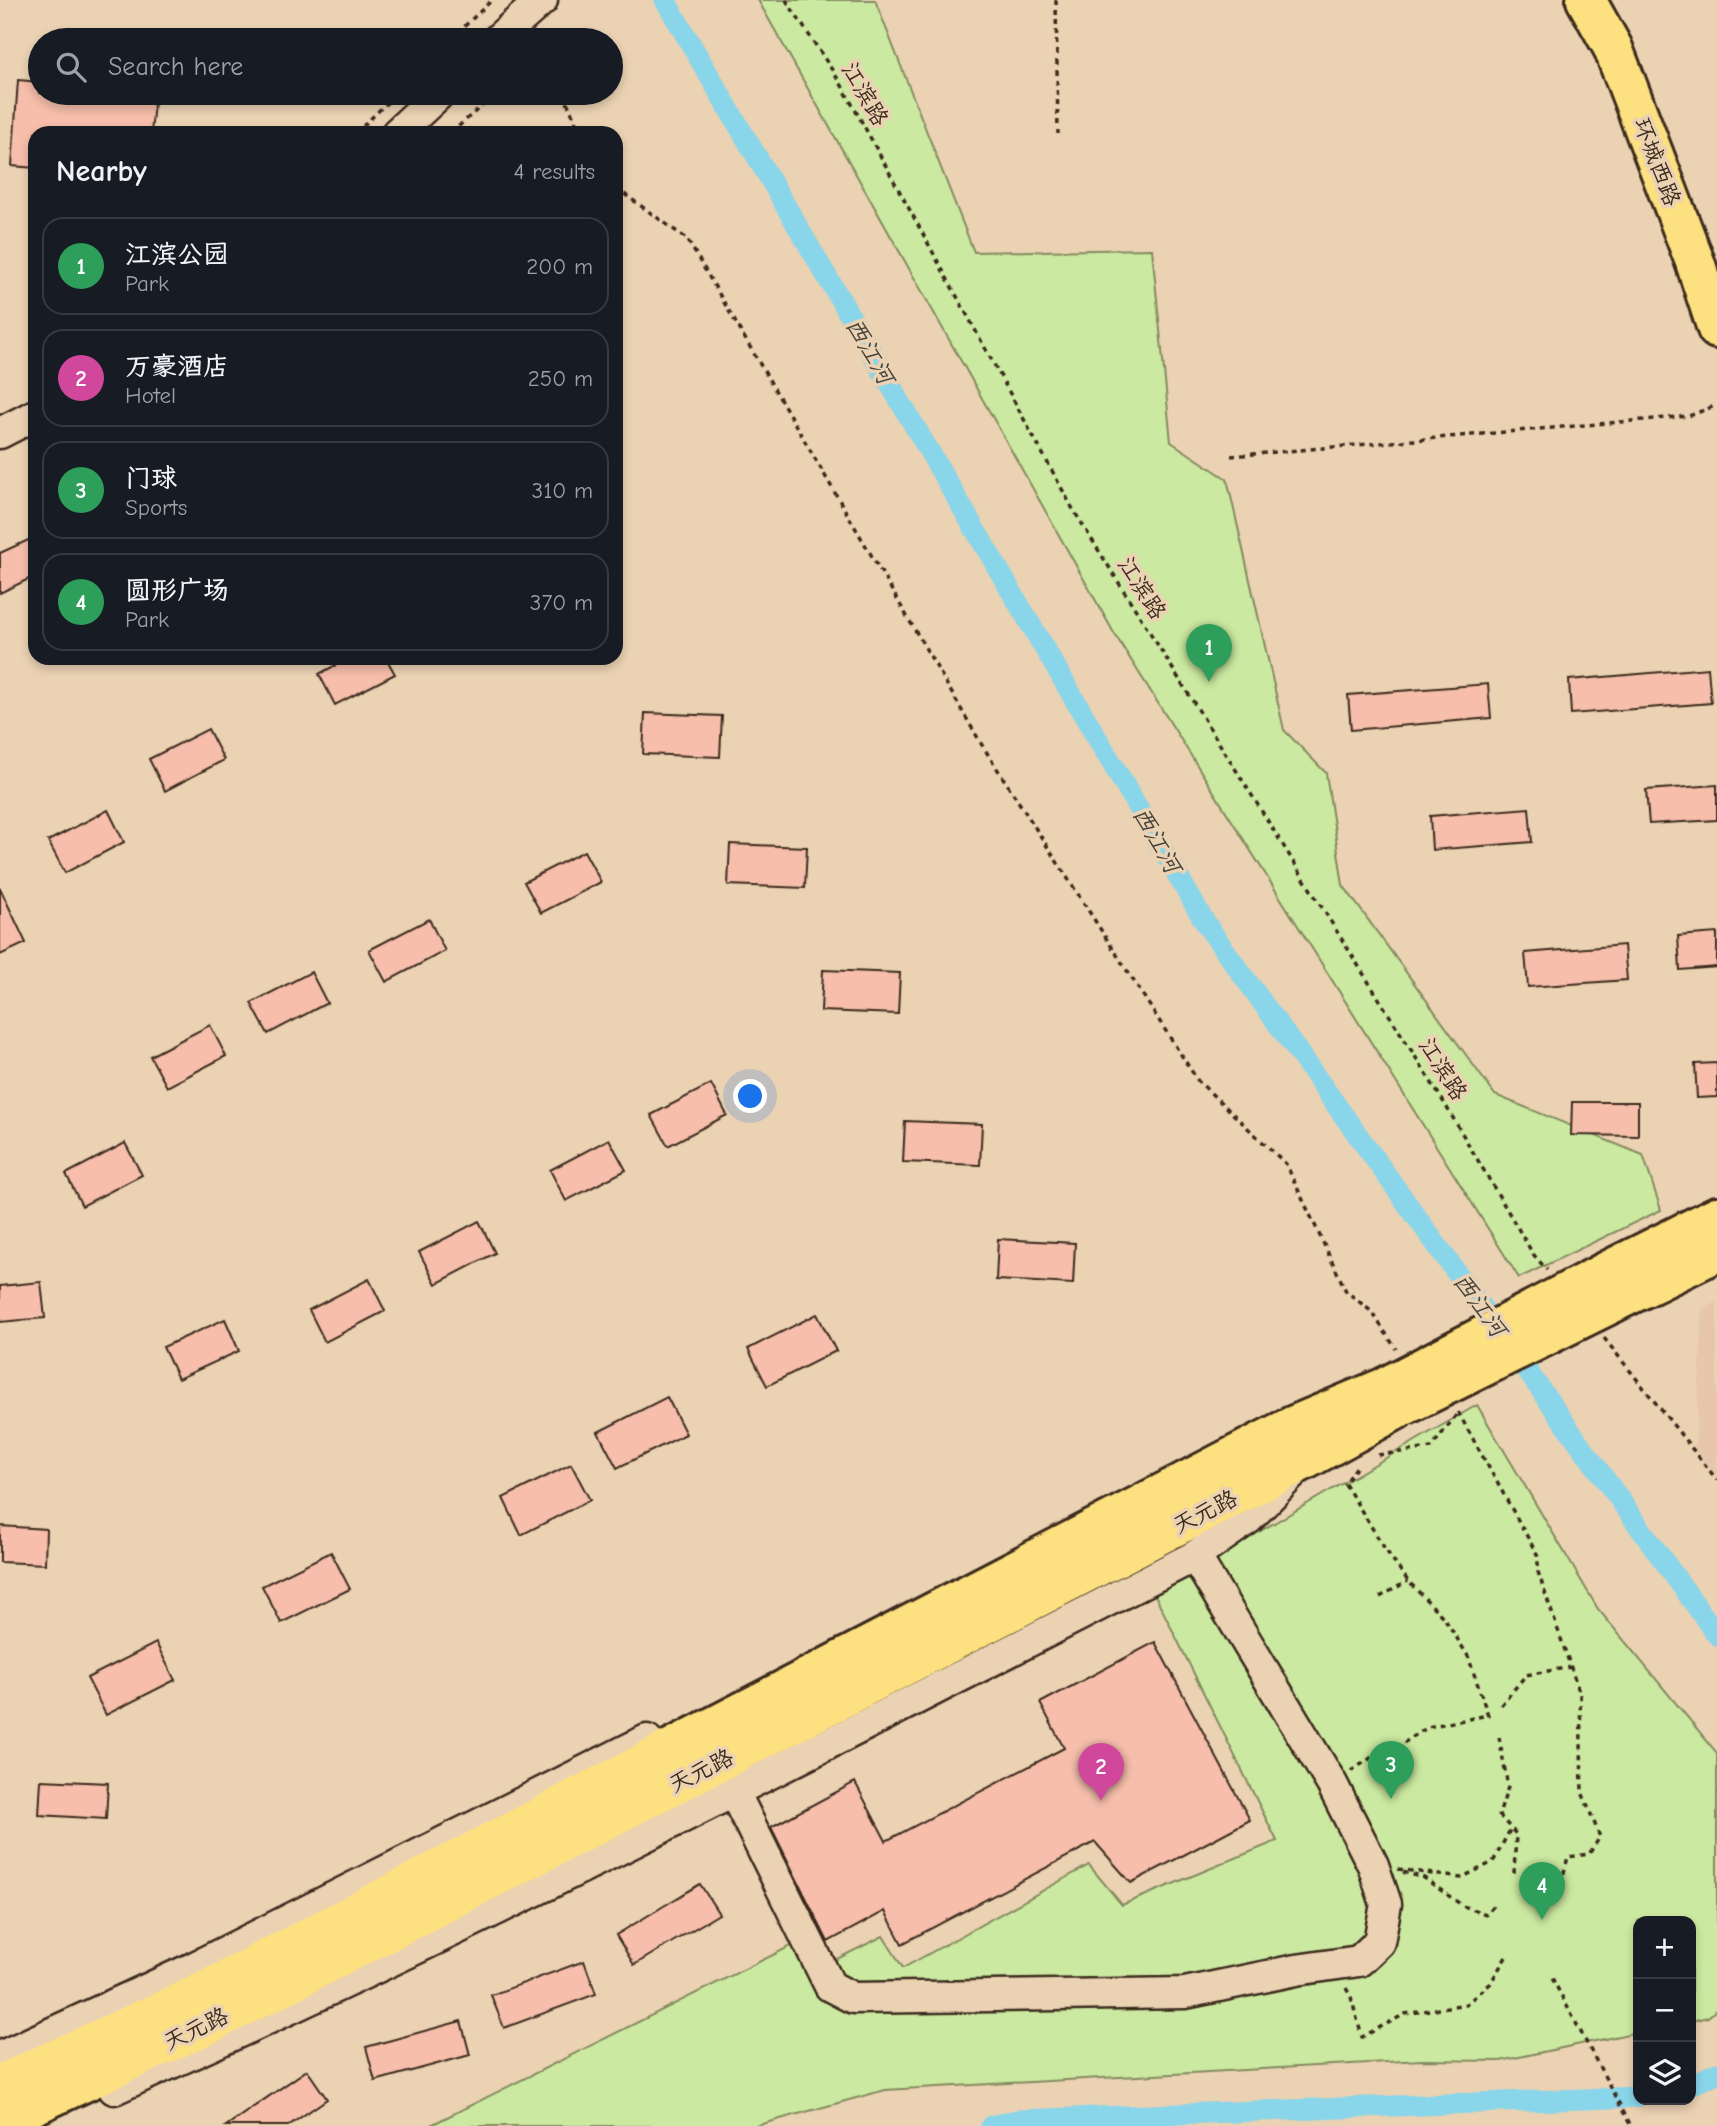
<!DOCTYPE html>
<html lang="en">
<head>
<meta charset="utf-8">
<style>
  body { margin:0; font-family:"Comic Neue","LXGW WenKai TC",sans-serif; background:#20242c; color:#f1f3f6 }
  .controls { position:absolute; right:21px; bottom:21px; display:grid; overflow:hidden; border-radius:14px; box-shadow:0 4px 10px #0003 }
  .controls button { width:63px; height:63px; display:grid; place-items:center; padding:0; border:0; border-bottom:2px solid #363941; background:#171b24; color:#f1f3f6; font:35px sans-serif }
  .you { position:absolute; left:751px; top:1097px; width:24px; height:24px; margin:-18px; border:5px solid #fff; border-radius:50%; background:#1a73e8; box-shadow:0 0 0 10px #1a73e833 }
  .badge { display:grid; place-items:center; width:46px; height:46px; border-radius:50%; background:#db2777; color:#fff; font-size:23px; font-weight:700 }
  .pin { position:absolute; translate:-50% -58px; filter:drop-shadow(0 2px 4px #0008) }
  .pin::after { content:''; position:absolute; top:37px; width:24px; height:21px; background:inherit; clip-path:polygon(0 0,100% 0,50% 100%) }
  .list { margin:0; padding:0; list-style:none }
  h2 { display:flex; justify-content:space-between; align-items:center; height:91px; margin:0; padding:0 28px; font-size:30px }
  h2 small { font-size:23px; font-weight:400; color:#9ea1a6 }
  .list li { display:grid; grid-template-columns:46px 1fr auto; gap:21px; align-items:center; box-sizing:border-box; height:98px; margin:0 14px 14px; padding:0 14px; border:2px solid #363941; border-radius:21px }
  .list b { display:block; font-size:26px; white-space:nowrap }
  .list p { margin:0; font-size:23px; white-space:nowrap; color:#9ea1a6 }
  .list em { font-size:23px; font-style:normal; color:#9ea1a6 }
  .icon { flex:none; width:38px; height:38px; fill:none; stroke:currentColor; stroke-width:2; stroke-linecap:round; stroke-linejoin:round }
  .map { position:relative; flex:none; width:1717px; height:2126px; overflow:hidden }
  .search { position:absolute; background:#171b24; box-shadow:0 4px 10px #0003; left:28px; top:28px; width:595px; height:77px; display:flex; align-items:center; gap:18px; box-sizing:border-box; padding:0 24px; border-radius:38px; color:#9ea1a6; font-size:26px }
  .panel { position:absolute; background:#171b24; box-shadow:0 4px 10px #0003; left:28px; top:126px; width:595px; height:539px; border-radius:21px }
  .map>svg:first-child { display:block }
  .built { fill:#e7c6ab }
  .green { fill:#cbe9a0; stroke:#838a5f; stroke-width:2 }
  .lines { fill:none; stroke-linecap:round; stroke-linejoin:round }
  .canal { stroke:#89d5e9; stroke-width:21 }
  .building { fill:#f6beab; stroke:#3b2a1e; stroke-width:2 }
  .minor-casing { stroke:#3b2a1e; stroke-width:35 }
  .major-casing { stroke:#3b2a1e; stroke-width:44 }
  .path { stroke:#3b2a1e; stroke-width:3.5; stroke-dasharray:5 5; stroke-linecap:butt }
  .minor { stroke:#ebd2b3; stroke-width:30 }
  .major { stroke:#fde080; stroke-width:38 }
  .major-bridge-casing { stroke:#3b2a1e; stroke-width:44; stroke-linecap:butt }
  .major-bridge { stroke:#fde080; stroke-width:38 }
  .labels { text-anchor:middle; dominant-baseline:central; stroke-width:7; stroke-linejoin:round; paint-order:stroke }
  .street-label { font-size:23px; fill:#3b2a1e; stroke:#ebd2b3 }
  .water-label { font-size:24px; font-style:italic; fill:#47443c; stroke:#ebd2b3 }
</style>
</head>
<body>
<div class="map">
<svg width="1717" height="2126" viewBox="0 0 1717 2126">
  <rect width="100%" height="100%" fill="#ebd2b3"/>
  <filter id="ink" filterUnits="userSpaceOnUse"><feTurbulence type="fractalNoise" baseFrequency=".0143" numOctaves="2"/><feDisplacementMap in="SourceGraphic" scale="14" xChannelSelector="R" yChannelSelector="G"/><feConvolveMatrix kernelMatrix="1 2 1 2 8 2 1 2 1" color-interpolation-filters="sRGB"/></filter>
  <g filter="url(#ink)">
    <!-- built -->
    <polygon class="built" points="1717,1302 1717,1477 1695,1452 1703,1309"/>
    <!-- green -->
    <g class="green">
      <polygon points="758,0 875,0 974,252 1152,249 1171,442 1227,479 1284,730 1326,773 1343,885 1495,1095 1643,1155 1661,1210 1519,1278 1114,633"/>
      <polygon points="1477,1405 1598,1609 1717,1753 1717,2009 1708,2017 1691,2021 1691,1921 1638,1921 1638,2032 1500,2061 1422,2060 885,2090 755,2126 429,2126 795,1944 819,1968 883,1936 903,1968 1089,1865 1122,1905 1277,1841 1154,1593"/>
    </g>
    <g class="lines">
      <!-- canal -->
      <g class="canal">
        <polyline points="665,0 1206,924 1717,1635"/>
        <polyline points="1691,2085 1717,2073"/>
        <polyline points="991,2126 1017,2120 1638,2097"/>
      </g>
    </g>
    <!-- building -->
    <g class="building">
      <polygon points="18,80 40,82 40,93 155,93 151,133 35,133 35,168 12,166"/>
      <polygon points="35,537 35,576 0,593 0,553"/>
      <polygon points="349,658 386,658 395,674 335,705 319,674"/>
      <polygon points="1708,668 1711,703 1571,714 1569,680"/>
      <polygon points="1488,684 1491,718 1351,730 1348,695"/>
      <polygon points="645,713 722,716 720,757 643,754"/>
      <polygon points="208,729 224,760 165,791 149,759"/>
      <polygon points="1717,785 1717,820 1649,824 1646,790"/>
      <polygon points="1529,808 1532,842 1432,850 1430,816"/>
      <polygon points="108,810 124,842 65,873 48,841"/>
      <polygon points="730,844 807,847 805,888 728,885"/>
      <polygon points="584,851 601,882 541,913 524,882"/>
      <polygon points="0,888 26,943 0,955"/>
      <polygon points="429,919 445,951 386,982 369,950"/>
      <polygon points="1717,933 1717,967 1680,970 1678,936"/>
      <polygon points="1624,945 1627,980 1528,987 1525,953"/>
      <polygon points="823,970 900,973 898,1014 821,1011"/>
      <polygon points="311,972 327,1003 268,1034 251,1003"/>
      <polygon points="210,1025 226,1056 167,1087 150,1056"/>
      <polygon points="1717,1063 1717,1097 1697,1098 1695,1064"/>
      <polygon points="711,1084 727,1115 668,1146 651,1115"/>
      <polygon points="1572,1102 1638,1102 1638,1136 1571,1135"/>
      <polygon points="905,1121 982,1124 980,1165 903,1162"/>
      <polygon points="609,1139 626,1170 566,1201 550,1170"/>
      <polygon points="125,1143 142,1175 82,1206 66,1174"/>
      <polygon points="479,1221 495,1253 436,1284 419,1252"/>
      <polygon points="998,1239 1075,1243 1073,1284 996,1280"/>
      <polygon points="369,1279 385,1311 325,1342 309,1310"/>
      <polygon points="41,1282 45,1318 0,1322 0,1286"/>
      <polygon points="817,1314 836,1351 767,1386 748,1349"/>
      <polygon points="225,1319 239,1351 178,1379 163,1347"/>
      <polygon points="667,1397 686,1434 617,1468 598,1432"/>
      <polygon points="571,1464 590,1500 521,1535 503,1498"/>
      <polygon points="0,1526 46,1529 45,1564 0,1562"/>
      <polygon points="331,1552 350,1589 281,1623 262,1586"/>
      <polygon points="1155,1642 1250,1820 1131,1883 1095,1842 902,1944 885,1911 828,1942 771,1827 855,1782 886,1841 1064,1748 1040,1703"/>
      <polygon points="156,1643 175,1680 106,1715 87,1678"/>
      <polygon points="41,1780 108,1783 106,1819 39,1815"/>
      <polygon points="700,1884 719,1914 634,1965 616,1935"/>
      <polygon points="584,1961 596,1994 504,2028 491,1995"/>
      <polygon points="461,2021 470,2055 375,2081 366,2047"/>
      <polygon points="307,2070 327,2099 288,2126 226,2126"/>
    </g>
    <g class="lines">
      <!-- minor casing -->
      <g class="minor-casing">
        <g id="minor">
          <polyline points="497,40 542,0"/>
          <polyline points="397,133 440,93"/>
          <polyline points="0,433 35,415"/>
          <polyline points="734,1792 830,1986 853,1998 1185,1993 1296,1970 1359,1961 1379,1942 1386,1904 1373,1865 1332,1784 1195,1556"/>
          <polyline points="0,2057 193,1968 647,1740"/>
          <path d="M 114,2089 C 481,1925 838,1739 1195,1556 L 1248,1519 L 1292,1474"/>
        </g>
      </g>
      <!-- major casing -->
      <g class="major-casing">
        <g id="major">
          <polyline points="1586,0 1613,48 1695,262 1717,329"/>
          <polyline points="1603,1273 1717,1216"/>
          <polyline points="1615,1302 1717,1252"/>
          <polyline points="0,2084 204,1991 1292,1426 1385,1387"/>
          <polyline points="0,2121 212,2023 1307,1459 1396,1410"/>
        </g>
      </g>
      <!-- path -->
      <g class="path">
        <polyline points="786,0 840,82 1074,511 1443,1101 1533,1254 1547,1270"/>
        <polyline points="1056,0 1058,134"/>
        <polyline points="450,40 492,0"/>
        <polyline points="563,93 581,133"/>
        <polyline points="356,133 397,93"/>
        <polyline points="451,133 496,93"/>
        <polyline points="616,188 687,239 982,745 1198,1081 1286,1164 1346,1291 1372,1312 1396,1349"/>
        <polyline points="1231,456 1689,416 1717,405"/>
        <polyline points="1604,1338 1717,1480"/>
        <polyline points="1458,1412 1538,1556 1538,1572 1580,1694 1582,1792 1600,1837 1589,1854 1568,1857 1562,1880"/>
        <polyline points="1378,1455 1431,1448 1457,1414"/>
        <polyline points="1380,1597 1408,1581"/>
        <polyline points="1501,1705 1526,1675 1571,1667"/>
        <polyline points="1499,1737 1508,1787 1499,1815 1516,1834 1514,1873"/>
        <polyline points="1351,1771 1377,1754 1405,1742 1428,1727 1488,1715 1468,1656 1445,1619 1408,1581 1385,1549 1345,1484 1357,1466"/>
        <polyline points="1398,1869 1461,1878 1493,1862 1511,1828"/>
        <polyline points="1403,1872 1424,1878 1463,1906 1486,1914 1494,1904"/>
        <polyline points="1552,1978 1631,2126"/>
        <polyline points="1346,1988 1351,1997 1362,2037 1405,2014 1466,2004 1490,1984 1506,1957"/>
      </g>
      <!-- minor -->
      <use href="#minor" class="minor"/>
      <!-- major -->
      <use href="#major" class="major"/>
      <!-- major-bridge casing -->
      <g class="major-bridge-casing">
        <g id="major-bridge">
          <polyline points="1385,1387 1603,1273"/>
          <polyline points="1404,1406 1615,1302"/>
        </g>
      </g>
      <!-- major-bridge -->
      <use href="#major-bridge" class="major-bridge"/>
    </g>
  </g>
  <g class="labels">
    <!-- street labels -->
    <g class="street-label">
      <text transform="translate(865 94) rotate(60)">江滨路</text>
      <text transform="translate(1657 162) rotate(69)">环城西路</text>
      <text transform="translate(1142 588) rotate(58)">江滨路</text>
      <text transform="translate(1443 1069) rotate(58)">江滨路</text>
      <text transform="translate(1205 1512) rotate(-27)">天元路</text>
      <text transform="translate(701 1771) rotate(-27)">天元路</text>
      <text transform="translate(196 2029) rotate(-26)">天元路</text>
    </g>
    <!-- water labels -->
    <g class="water-label">
      <text transform="translate(870 351) rotate(60)">西江河</text>
      <text transform="translate(1157 840) rotate(60)">西江河</text>
      <text transform="translate(1480 1305) rotate(54)">西江河</text>
    </g>
  </g>
</svg>
<div class="controls">
<button>+</button>
<button>−</button>
<button><svg class="icon" aria-label="layers" viewBox="0 0 24 24"><path d="M12 4l9 5-9 5-9-5zM3 14l9 5 9-5"/></svg></button>
</div>
<div class="you"></div>
<div class="pin badge" style="left:1209px;top:682px;background:#2e9e5b">1</div>
<div class="pin badge" style="left:1101px;top:1801px;background:#d1479c">2</div>
<div class="pin badge" style="left:1391px;top:1799px;background:#2e9e5b">3</div>
<div class="pin badge" style="left:1542px;top:1920px;background:#2e9e5b">4</div>
<div class="search"><svg class="icon" aria-label="search" viewBox="0 0 24 24"><circle cx="10" cy="10" r="6"/><path d="M15 15l6 6"/></svg>Search here</div>
<section class="panel">
<h2>Nearby<small>4 results</small></h2>
<ul class="list">
<li><span class="badge" style="background:#2e9e5b">1</span><div><b>江滨公园</b><p>Park</p></div><em>200 m</em></li>
<li><span class="badge" style="background:#d1479c">2</span><div><b>万豪酒店</b><p>Hotel</p></div><em>250 m</em></li>
<li><span class="badge" style="background:#2e9e5b">3</span><div><b>门球</b><p>Sports</p></div><em>310 m</em></li>
<li><span class="badge" style="background:#2e9e5b">4</span><div><b>圆形广场</b><p>Park</p></div><em>370 m</em></li>
</ul>
</section>
</div>
</body>
</html>
